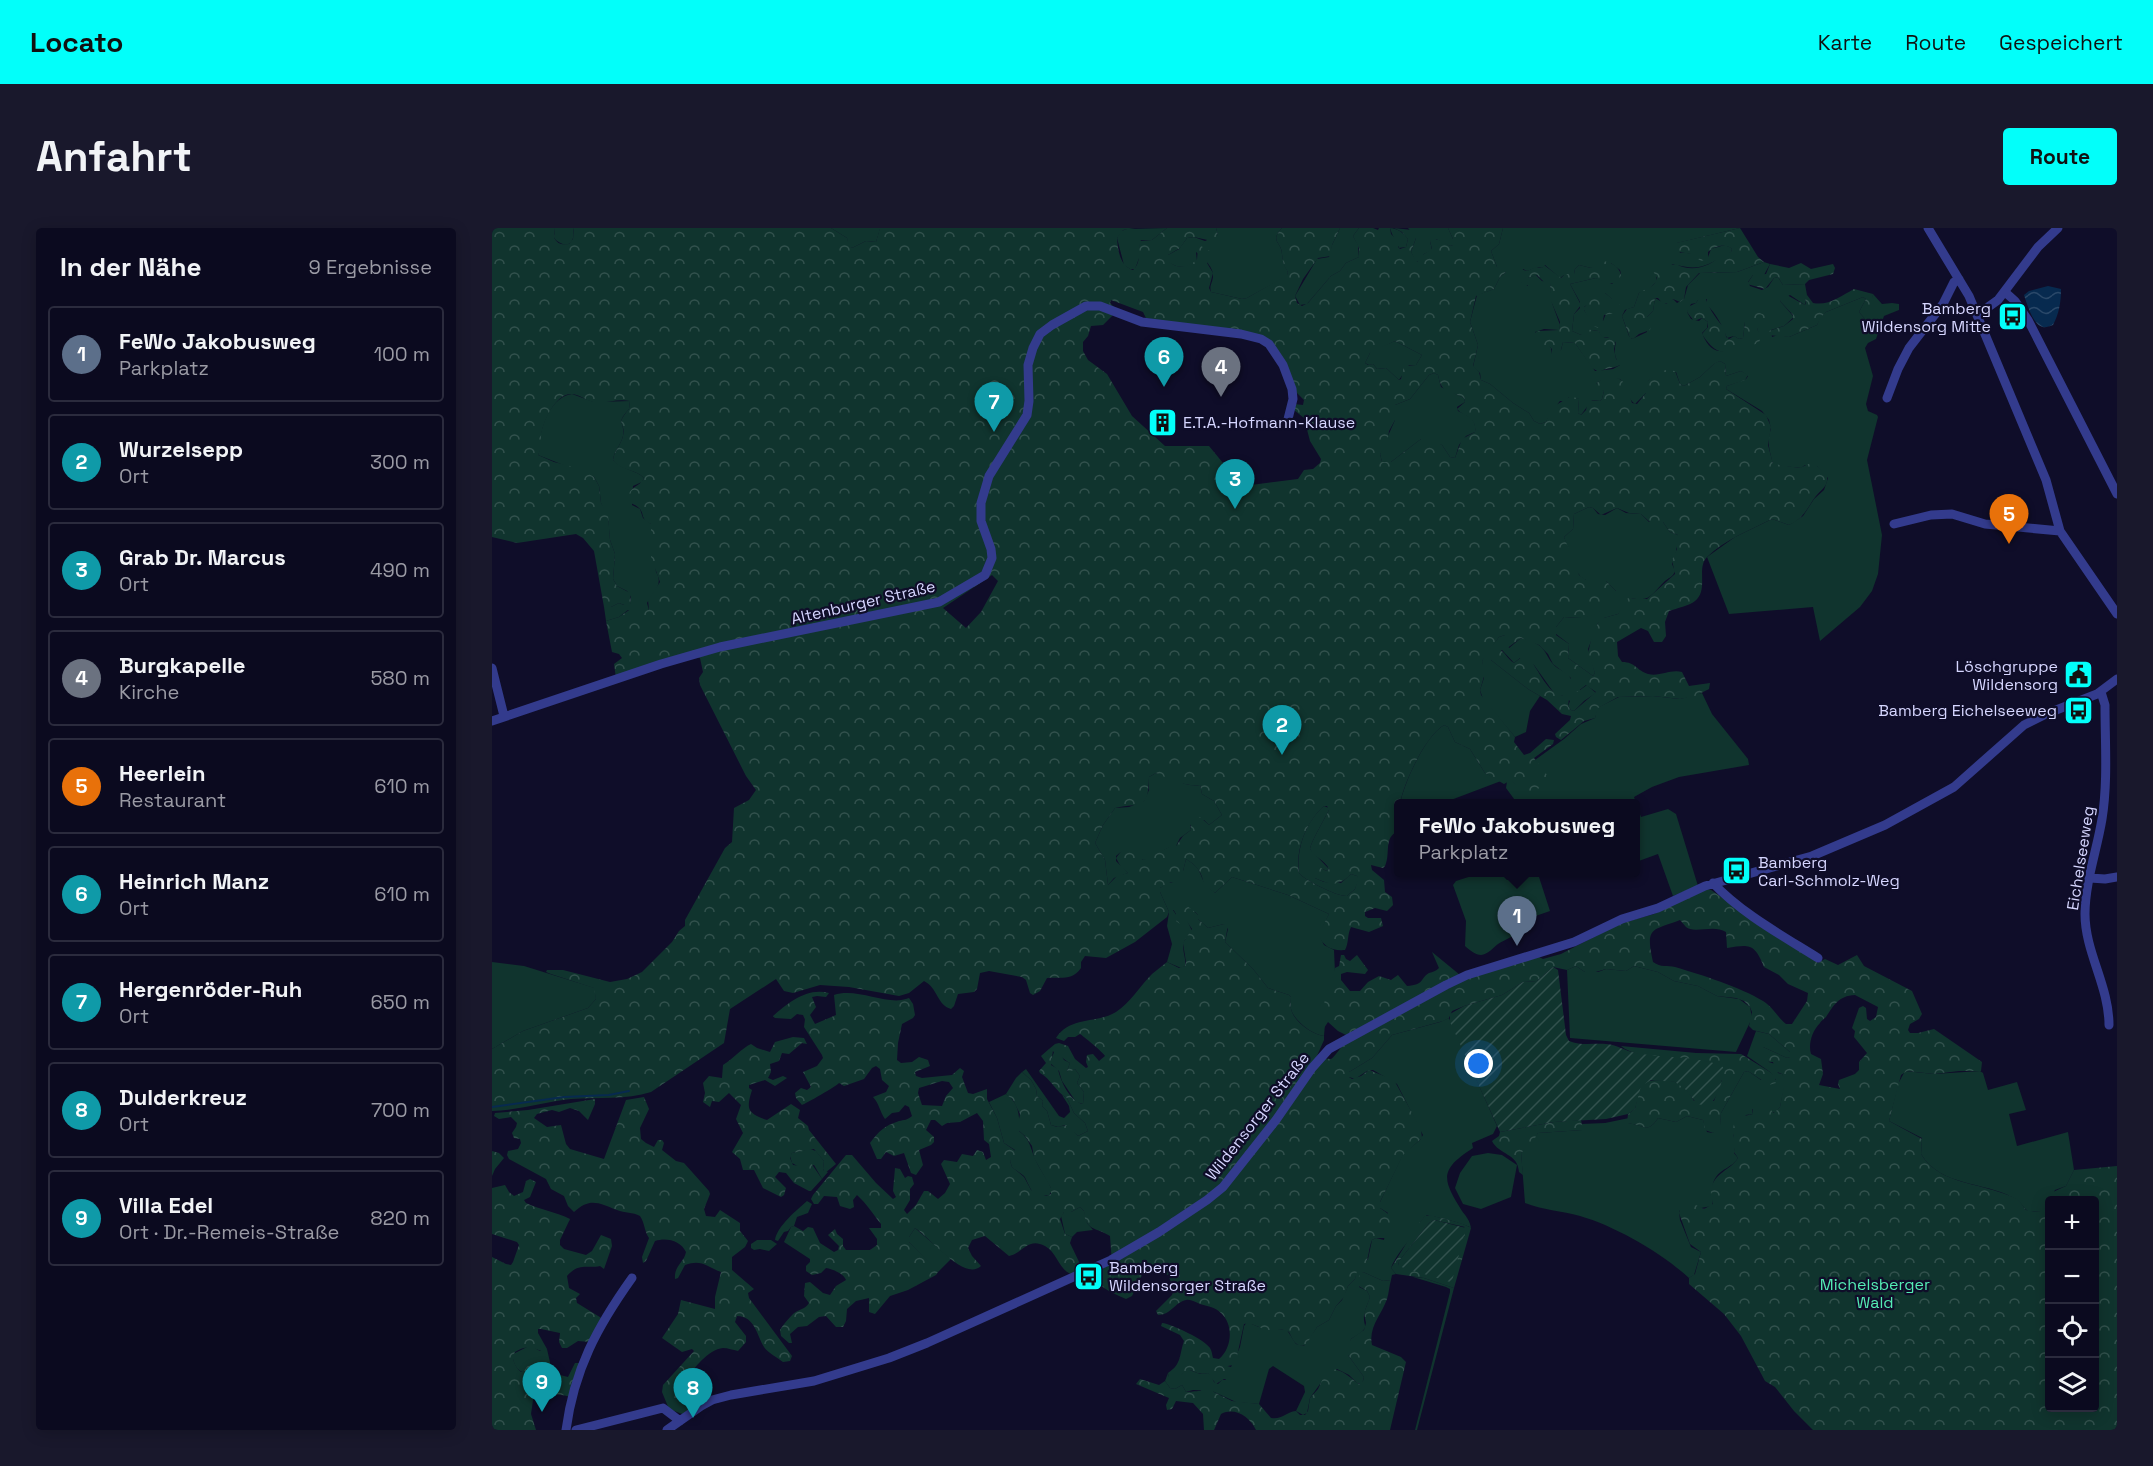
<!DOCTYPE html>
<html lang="de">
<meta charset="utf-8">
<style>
:root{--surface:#0b0a1f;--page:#19182c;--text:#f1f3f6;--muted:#9a9aa4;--line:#2b2b3d;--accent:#02fffa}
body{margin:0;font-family:"Space Grotesk",sans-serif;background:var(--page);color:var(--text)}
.controls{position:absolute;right:18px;bottom:18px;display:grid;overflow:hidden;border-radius:6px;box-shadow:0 3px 15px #0003}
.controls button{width:54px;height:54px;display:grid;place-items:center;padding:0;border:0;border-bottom:2px solid var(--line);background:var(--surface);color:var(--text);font:30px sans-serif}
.you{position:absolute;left:987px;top:836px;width:21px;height:21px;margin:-15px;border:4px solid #fff;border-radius:50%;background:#1a73e8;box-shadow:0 0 0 9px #1a73e833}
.badge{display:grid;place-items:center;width:39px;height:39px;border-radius:50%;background:var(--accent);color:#fff;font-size:20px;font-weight:700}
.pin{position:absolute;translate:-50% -50px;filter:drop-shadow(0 2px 3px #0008)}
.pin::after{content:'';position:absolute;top:32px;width:21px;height:18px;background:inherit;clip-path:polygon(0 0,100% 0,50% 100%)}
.popup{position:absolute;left:902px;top:571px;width:246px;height:78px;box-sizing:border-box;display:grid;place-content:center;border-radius:6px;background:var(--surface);filter:drop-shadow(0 2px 4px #0005);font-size:20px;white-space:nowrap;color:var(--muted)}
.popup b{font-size:22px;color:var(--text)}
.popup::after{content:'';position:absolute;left:50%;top:100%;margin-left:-12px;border:12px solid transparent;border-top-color:var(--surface)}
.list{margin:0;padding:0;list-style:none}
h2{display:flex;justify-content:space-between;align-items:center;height:78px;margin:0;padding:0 24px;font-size:26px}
h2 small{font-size:20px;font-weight:400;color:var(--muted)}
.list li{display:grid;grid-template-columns:39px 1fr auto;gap:18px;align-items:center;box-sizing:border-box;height:96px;margin:0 12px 12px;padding:0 12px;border:2px solid var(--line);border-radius:6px}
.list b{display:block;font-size:22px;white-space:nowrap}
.list p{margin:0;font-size:20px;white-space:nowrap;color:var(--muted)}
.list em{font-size:20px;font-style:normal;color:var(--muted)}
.icon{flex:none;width:33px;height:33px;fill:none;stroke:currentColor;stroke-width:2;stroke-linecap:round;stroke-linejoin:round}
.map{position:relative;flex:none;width:1625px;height:1202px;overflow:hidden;border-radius:6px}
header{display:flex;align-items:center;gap:36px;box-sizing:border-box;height:84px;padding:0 30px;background:var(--accent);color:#111}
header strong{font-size:28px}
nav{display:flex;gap:33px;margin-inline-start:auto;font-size:21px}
.intro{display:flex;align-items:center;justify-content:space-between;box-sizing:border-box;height:144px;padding:0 36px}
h1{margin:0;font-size:42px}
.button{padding:15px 27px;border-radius:6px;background:var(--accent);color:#111;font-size:21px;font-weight:700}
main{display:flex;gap:36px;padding:0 36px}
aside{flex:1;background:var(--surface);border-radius:6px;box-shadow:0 3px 15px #0003}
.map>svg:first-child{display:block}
</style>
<header>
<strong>Locato</strong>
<nav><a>Karte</a><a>Route</a><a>Gespeichert</a></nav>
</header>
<div class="intro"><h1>Anfahrt</h1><a class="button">Route</a></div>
<main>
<aside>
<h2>In der Nähe<small>9 Ergebnisse</small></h2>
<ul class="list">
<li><span class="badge" style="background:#5c6f8a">1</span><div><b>FeWo Jakobusweg</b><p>Parkplatz</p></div><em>100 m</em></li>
<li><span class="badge" style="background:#0f9aa8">2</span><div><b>Wurzelsepp</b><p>Ort</p></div><em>300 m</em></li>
<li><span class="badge" style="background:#0f9aa8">3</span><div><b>Grab Dr. Marcus</b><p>Ort</p></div><em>490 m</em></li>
<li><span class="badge" style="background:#6b7280">4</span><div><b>Burgkapelle</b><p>Kirche</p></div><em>580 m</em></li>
<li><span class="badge" style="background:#e8710a">5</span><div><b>Heerlein</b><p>Restaurant</p></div><em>610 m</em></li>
<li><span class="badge" style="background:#0f9aa8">6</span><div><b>Heinrich Manz</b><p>Ort</p></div><em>610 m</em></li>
<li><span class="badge" style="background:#0f9aa8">7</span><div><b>Hergenröder-Ruh</b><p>Ort</p></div><em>650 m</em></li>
<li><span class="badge" style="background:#0f9aa8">8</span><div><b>Dulderkreuz</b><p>Ort</p></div><em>700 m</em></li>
<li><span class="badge" style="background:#0f9aa8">9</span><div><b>Villa Edel</b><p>Ort · Dr.-Remeis-Straße</p></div><em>820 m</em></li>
</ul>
</aside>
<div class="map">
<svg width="1625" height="1202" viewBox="0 0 1625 1202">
<defs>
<pattern id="forest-crowns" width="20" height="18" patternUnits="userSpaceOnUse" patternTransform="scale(1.5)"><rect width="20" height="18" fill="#10342e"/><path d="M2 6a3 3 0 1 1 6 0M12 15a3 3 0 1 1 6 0" fill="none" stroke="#32514d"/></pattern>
<pattern id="garden-furrows" width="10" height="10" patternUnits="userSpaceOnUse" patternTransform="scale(1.5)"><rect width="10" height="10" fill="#10342e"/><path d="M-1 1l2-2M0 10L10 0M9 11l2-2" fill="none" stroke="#32514d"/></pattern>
<pattern id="water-waves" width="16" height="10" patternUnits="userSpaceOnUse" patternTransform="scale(1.5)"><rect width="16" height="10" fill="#072a4f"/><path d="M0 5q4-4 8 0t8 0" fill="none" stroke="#2a4869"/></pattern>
</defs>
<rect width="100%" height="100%" fill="#0f0d29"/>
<path fill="#10342e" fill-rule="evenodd" d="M 63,0 L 82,0 C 81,3 82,7 81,10 C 78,21 67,16 62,10 Z
M 339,0 L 388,0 L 388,1 L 384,14 L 374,13 L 360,20 L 356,18 L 355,10 Z
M 675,0 L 660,12 L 649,12 L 647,17 L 649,25 L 643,41 L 638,41 L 632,37 L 625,10 L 629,3 L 635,1 Z
M 724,0 L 790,0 C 777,14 790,14 790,26 C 791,34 792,37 796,44 L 795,48 L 755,70 L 750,71 L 719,64 C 717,58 720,56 721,49 C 722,39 711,30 704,24 L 705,33 C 695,40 686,41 676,34 L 676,27 L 687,21 L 695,10 L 702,9 L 713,13 L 726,7 Z
M 848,0 L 867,0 L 861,8 L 866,17 L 867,29 L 854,35 L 848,43 L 839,48 L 815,76 L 808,77 L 803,68 L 825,31 L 837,29 L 840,17 Z
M 898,0 C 905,0 912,5 916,11 L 914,19 L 907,20 C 904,12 900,8 898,0 Z
M 916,0 L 956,0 L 961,11 L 961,17 L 958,18 L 944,11 L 938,13 L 940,22 L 932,26 L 929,32 L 924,34 L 919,24 L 924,10 Z
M 1011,0 L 1248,0 L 1185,15 L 1188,25 C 1198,24 1206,29 1216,29 L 1219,21 C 1226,19 1235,15 1240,21 L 1239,24 C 1215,37 1209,44 1181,36 L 1164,48 L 1165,53 L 1157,61 L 1147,65 L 1142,79 L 1133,82 L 1130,88 L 1137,108 L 1140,111 L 1155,104 L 1155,89 L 1161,83 L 1163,70 L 1174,76 L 1181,71 L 1185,75 L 1192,71 L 1196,57 L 1208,45 L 1245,44 L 1272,34 L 1278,36 L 1272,47 L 1261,47 L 1256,54 L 1258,58 L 1270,62 L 1276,59 L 1282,50 L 1286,49 L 1291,57 L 1313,56 L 1315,67 L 1313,77 L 1298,67 L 1288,73 L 1302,89 L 1292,98 L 1279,102 L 1280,109 L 1286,107 L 1297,109 L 1325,97 L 1328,89 L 1334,84 L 1371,69 L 1374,71 L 1367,84 L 1374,92 L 1382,84 L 1380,74 L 1381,66 L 1390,76 L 1400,75 L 1407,76 L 1407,82 L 1392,88 L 1384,111 L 1376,115 L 1373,120 L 1381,148 L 1374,176 L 1376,183 L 1385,187 L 1386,189 L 1375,232 L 1390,307 L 1386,346 L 1380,363 L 1368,379 L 1328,413 L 1321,379 L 1237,386 L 1215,329 L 1243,309 L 1280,291 L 1297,297 L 1311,288 L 1322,271 L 1332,262 L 1336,250 L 1325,238 L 1313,237 L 1309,240 L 1281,237 C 1278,223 1274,214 1279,201 L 1277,192 L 1270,183 L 1234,161 L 1235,158 L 1254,151 L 1256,148 L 1249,143 L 1234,148 L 1233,136 L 1228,133 L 1222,136 L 1208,149 L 1192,158 L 1188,156 L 1184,144 L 1167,145 C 1163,150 1158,150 1154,155 L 1154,165 L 1143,176 C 1135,171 1136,158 1128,151 C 1121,150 1109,150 1104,156 L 1112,163 L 1110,171 L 1108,173 L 1100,172 L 1089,187 L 1086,185 L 1087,171 L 1077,169 L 1074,173 L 1068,173 L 1058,186 L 1054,194 L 1048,196 L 1042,193 L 1037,185 L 1021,175 L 998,156 L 989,152 L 988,145 L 981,139 L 986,117 L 978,94 L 985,67 L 1002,61 L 1008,49 L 1014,44 L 1005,39 L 999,23 L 1007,16 ZM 1119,35 L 1128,42 L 1129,46 L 1120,56 L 1104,50 L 1078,56 L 1088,74 L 1088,80 L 1082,86 L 1080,103 L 1089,107 L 1100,102 L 1106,103 L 1111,110 L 1116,109 L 1124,114 C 1122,123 1122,129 1128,137 L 1121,141 L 1103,143 L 1083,115 L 1071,114 L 1069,122 L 1060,126 L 1059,120 L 1043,104 L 1052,101 L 1067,102 L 1068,97 L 1060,75 L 1058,54 L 1050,53 L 1044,47 L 1036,50 L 1036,58 L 1029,54 L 1031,41 L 1035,43 L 1046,39 L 1050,40 L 1053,37 L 1068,50 L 1072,47 L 1082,46 L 1083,41 L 1087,37 L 1099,40 ZM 1113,65 L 1120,71 L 1111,93 L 1098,91 L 1092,82 L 1092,79 ZM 1215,71 L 1215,77 C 1225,87 1230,97 1235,110 L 1242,108 L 1247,111 L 1251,110 L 1253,94 L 1267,98 L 1265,101 L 1267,106 L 1265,115 C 1243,118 1222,137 1210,105 L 1215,100 L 1216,94 L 1210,90 L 1207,93 L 1199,91 L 1195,84 L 1199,76 L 1204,75 L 1206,72 Z
M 903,113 L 930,127 L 924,137 L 917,137 L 907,152 L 894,140 L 885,141 L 881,136 L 877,137 L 873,135 L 879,123 Z
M 942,145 L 946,147 L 949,159 L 972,170 L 973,174 L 965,179 L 966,183 C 976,188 985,190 983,204 L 974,208 L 967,217 L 963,230 L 958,229 L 950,217 L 929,211 L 899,234 L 890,234 L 888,226 L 903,192 L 903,177 L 918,171 L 937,147 Z
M 80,166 L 102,174 L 138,173 L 137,181 C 123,197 133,192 131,208 C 129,217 122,223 121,232 C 130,242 145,242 152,250 L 150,254 L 141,258 L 140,277 L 148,281 L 151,290 L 159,296 L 164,344 C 172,357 161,363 155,375 L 157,382 L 136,382 L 127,389 L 114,393 L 112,379 L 119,379 L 127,375 L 132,377 L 139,375 L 139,369 L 135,363 L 125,358 L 121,351 L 123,326 L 118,312 L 116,290 L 109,275 L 107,258 L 102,249 L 46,227 C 48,222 48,218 48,212 C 50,194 60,169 80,166 Z
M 1097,279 L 1101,280 L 1106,286 L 1113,287 L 1125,280 L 1134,285 L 1149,286 L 1157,294 L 1171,294 L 1178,304 L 1186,307 L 1184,324 L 1180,336 L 1183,343 C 1181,349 1178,349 1173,353 C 1161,364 1159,375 1140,370 L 1126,386 L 1112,390 L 1106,395 L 1096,421 L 1103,445 L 1101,448 L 1076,430 L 1077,416 L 1064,406 L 1064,399 L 1072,389 C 1102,390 1108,388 1124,363 L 1114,353 C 1108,353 1100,354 1094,352 C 1082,348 1076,320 1072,309 L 1081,301 L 1082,286 Z
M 1013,407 L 1017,420 L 1029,410 C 1035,411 1046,415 1050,420 C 1055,425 1056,431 1061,436 C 1067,443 1079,444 1080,455 L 1088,462 L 1095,457 L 1104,465 L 1092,473 L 1082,483 L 1079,482 L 1076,478 L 1078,473 L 1070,467 L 1066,468 L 1062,465 L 1042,437 L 1028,430 L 1022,435 L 1010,422 L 999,432 L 1036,461 L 1048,468 L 1038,483 L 1034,504 L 1023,509 L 991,471 L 988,462 L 992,450 L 990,433 L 993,427 L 1007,409 Z
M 1210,465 L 1220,486 L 1256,531 L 1257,537 L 1187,549 L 1160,559 L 1142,569 L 1149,589 L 1176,581 L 1184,586 L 1206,658 L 1181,668 L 1166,626 L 1144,634 L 1144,576 L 1025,575 L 1014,560 L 1015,553 L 1019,551 L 1024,557 L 1048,540 L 1043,532 L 1072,511 L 1089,496 L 1103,490 L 1105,480 L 1127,469 L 1161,468 L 1188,471 Z
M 952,497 L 956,499 L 963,514 L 978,521 L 993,545 L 1009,553 L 951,575 L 908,576 C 912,555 933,508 952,497 Z
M 664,545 C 681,549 689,559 708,557 L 710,566 L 722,573 L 730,587 L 717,597 L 712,592 L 698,597 L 699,602 L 688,610 L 684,618 C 672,618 662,632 652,632 C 648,632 636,625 630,623 L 624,628 L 624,633 L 636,645 L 622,650 L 616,657 L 613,632 L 603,615 L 611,597 L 623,580 L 637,579 L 652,573 L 657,562 L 657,549 Z
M 832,578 L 837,580 L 837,582 C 833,590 819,614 818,621 L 837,641 L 834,643 L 831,641 L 823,650 L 832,654 L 849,655 L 859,646 L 865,648 L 867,651 L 863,661 L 855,668 C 846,669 812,652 807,645 C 804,621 814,593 832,578 Z
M 694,631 C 708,640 706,641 712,654 C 714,658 720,662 723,665 L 740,649 L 796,667 L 837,686 L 827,707 L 832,717 L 842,722 L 843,744 L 836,761 L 832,808 C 821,807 805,795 800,784 C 798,780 799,774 799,769 L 797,767 L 776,760 L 761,741 L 733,714 L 736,701 L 732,696 L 716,700 L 706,691 L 706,687 L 703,684 L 681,682 L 685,688 L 695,692 L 700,703 C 698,707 695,709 693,712 C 688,720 695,730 693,738 L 689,740 L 675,734 L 680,716 L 675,698 L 677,684 L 668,664 L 668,660 L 675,655 L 682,654 L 691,643 Z
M 989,645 L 1008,645 L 1015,652 L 1024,650 L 1031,645 L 1059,645 L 1047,649 L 1058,683 L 1032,692 L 1035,699 C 1027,707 1015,710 1006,716 C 1001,720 996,726 989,727 C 984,727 977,722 973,718 L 974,693 L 961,657 L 964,653 Z
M 0,734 L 32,738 L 103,760 L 104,771 L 96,780 L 31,803 L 0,821 Z
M 1084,738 L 1093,744 L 1106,744 L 1114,741 L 1134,743 L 1142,738 L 1166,744 L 1182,753 L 1206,758 L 1225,768 L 1247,771 L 1258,779 L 1260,790 L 1244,824 L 1078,810 L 1075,742 Z
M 957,790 L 1005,898 L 1001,906 L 980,915 L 981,920 C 947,942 950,951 970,983 C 974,988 978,993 979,1000 C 975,996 942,988 935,987 C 927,993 926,1000 921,1007 C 913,1018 904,1027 899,1040 L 904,1046 L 900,1047 L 899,1052 L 891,1053 L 871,1044 L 867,1059 L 875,1063 L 878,1069 C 877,1074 874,1078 873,1083 C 868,1100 883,1097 859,1111 L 856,1127 L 872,1149 L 870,1156 L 865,1155 L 857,1147 L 845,1141 L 828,1156 L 818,1170 L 815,1185 L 811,1187 L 804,1183 L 813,1164 L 812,1158 L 781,1138 L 777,1141 L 767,1176 L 744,1174 L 720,1163 L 701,1162 L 694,1164 L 690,1157 L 683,1161 L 678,1160 L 673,1153 L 676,1145 L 677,1149 L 690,1146 L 695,1141 L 708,1146 L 716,1145 L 720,1149 L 722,1154 L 726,1156 L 730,1152 L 734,1152 L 731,1139 L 732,1137 L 739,1139 L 748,1119 L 752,1098 L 755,1094 L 767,1099 L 795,1102 L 804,1116 L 812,1118 L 825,1099 L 837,1092 L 844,1078 L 850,1072 L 856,1058 L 863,1051 L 864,1043 L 876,1031 L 880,1012 L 884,1010 L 892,1012 L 896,985 L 888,980 L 888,974 L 911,926 L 928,912 L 931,907 L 905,856 L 881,842 L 875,843 L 863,851 L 857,849 L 857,844 L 880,830 L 900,807 L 948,794 Z
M 1264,803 L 1277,806 L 1298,824 L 1298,829 L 1295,830 L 1271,819 L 1277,834 L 1283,836 L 1286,845 L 1290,846 L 1294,851 L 1288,879 L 1283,885 L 1277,882 L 1260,881 L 1261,886 L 1254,887 L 1241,907 L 1244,914 L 1242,925 L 1246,930 C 1241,939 1229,941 1224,949 C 1217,959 1223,968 1220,978 L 1209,980 L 1198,975 L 1187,983 L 1188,992 L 1199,1019 L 1209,1024 L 1202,1047 L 1197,1050 C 1170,1025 1123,998 1088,988 C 1070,983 1050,982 1033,975 L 1029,925 L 1046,905 L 1090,902 L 1089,896 L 1113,895 L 1137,890 L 1136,895 C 1152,897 1156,906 1166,890 L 1184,894 L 1195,888 L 1211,892 L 1215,904 L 1221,905 L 1228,897 L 1229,885 L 1252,844 L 1256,843 L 1269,852 L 1284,852 L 1278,844 L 1255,828 Z
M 563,816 L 572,832 L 578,835 L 575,843 L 576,844 L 583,841 L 588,848 L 585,855 L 592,864 L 591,876 L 584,874 L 570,853 L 567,843 L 558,835 L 562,824 L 557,821 Z
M 534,841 L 567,888 L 572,890 L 578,884 L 577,878 L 570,867 L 575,870 L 582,885 L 593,895 L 596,903 L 586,908 L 573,897 L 566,899 L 559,897 L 555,883 L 550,878 L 551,873 L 545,868 L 544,861 L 539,852 L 530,844 Z
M 1413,843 L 1442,846 L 1488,843 L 1491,845 L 1496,862 L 1525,854 L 1534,882 L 1517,886 L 1525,918 L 1576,904 L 1582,942 L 1574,958 L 1563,962 L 1551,984 L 1536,983 C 1530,979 1529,973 1522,970 C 1491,953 1449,959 1429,926 L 1430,910 L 1397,893 L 1406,856 Z
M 514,866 C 527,875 528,888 527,903 C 539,912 538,920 544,933 C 548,942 555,950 559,960 L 560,963 L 557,967 C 538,970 539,959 532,948 C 529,945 523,942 520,939 L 518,933 L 523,922 L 512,915 L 505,890 L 497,874 Z
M 318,921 L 324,923 L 332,933 L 331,942 L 336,944 L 330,951 L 322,937 L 307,939 L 300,935 L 298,928 L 300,925 Z
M 996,925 L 1010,927 L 1025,937 L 1019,969 L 989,981 L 971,976 L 963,960 L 968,945 L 980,928 Z
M 315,973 L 320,976 L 316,985 L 305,989 L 302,998 L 299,999 L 296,1003 L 292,1004 L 286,1013 L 283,1012 C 285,998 305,982 315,973 Z
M 588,979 L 592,983 L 595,995 L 601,1002 L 585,1004 L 580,1009 L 573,1006 L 569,988 L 572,984 L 579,984 Z
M 423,1000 L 459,1031 L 446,1044 L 417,1014 L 417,1009 Z
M 265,1012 L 279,1012 L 285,1016 L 277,1023 L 268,1021 L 262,1022 L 259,1020 L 259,1016 Z
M 921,1049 L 932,1050 L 962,1060 L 925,1202 L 923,1202 L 958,1064 L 958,1061 L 954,1059 Z
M 35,1119 L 41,1119 L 48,1123 L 55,1121 L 60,1143 L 50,1144 L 40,1137 L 31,1144 C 24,1142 20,1133 21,1126 Z"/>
<path fill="url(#forest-crowns)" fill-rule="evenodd" d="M 0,0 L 63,0 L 62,10 C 66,16 69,17 77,16 L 81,11 L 82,0 L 339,0 L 355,10 L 357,18 L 360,20 L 374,13 L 384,14 L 388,0 L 643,0 L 631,2 L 625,10 C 626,23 628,38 641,42 C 649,35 647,23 647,13 L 660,12 L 675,0 L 724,0 L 726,7 L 720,13 L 702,9 L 695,10 L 688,20 L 676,27 L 676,33 C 686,42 695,39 705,32 L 706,19 L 709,18 L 718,23 L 715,35 L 721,45 L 717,60 L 719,64 L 750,71 L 755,70 L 795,47 L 796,44 C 791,37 791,34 790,26 C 790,14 777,14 790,0 L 848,0 L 840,17 L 839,28 L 826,30 L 811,51 L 803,68 L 805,75 L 810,78 L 816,75 L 839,48 L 848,43 L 854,35 L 867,29 L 867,20 L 861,8 L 867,0 L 881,0 L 886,2 L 887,0 L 898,0 L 899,6 L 906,13 L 906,19 L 908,21 L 914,19 L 916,11 L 910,4 L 902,0 L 920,2 L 925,7 L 919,24 L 925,34 L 932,26 L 940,21 L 938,13 L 940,10 L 950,13 L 958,18 L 961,17 L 961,11 L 956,0 L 1011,0 L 1007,16 L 999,23 L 1005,39 L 1013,40 L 1014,44 L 1008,49 L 1002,61 L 984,68 L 978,94 L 986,117 L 981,138 L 987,144 L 989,152 L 998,156 L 1021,175 L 1037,185 L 1042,193 L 1048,196 L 1054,194 L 1059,180 L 1079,168 L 1087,171 L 1086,185 L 1089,187 L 1094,182 L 1096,172 L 1108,173 L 1110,171 L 1112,163 L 1105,160 L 1104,156 C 1111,148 1126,146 1133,156 C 1137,161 1138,169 1140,175 L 1145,176 L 1154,165 L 1154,154 L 1170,142 L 1183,143 L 1188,156 L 1192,158 L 1208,149 L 1223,135 L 1228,133 L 1233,136 L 1234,148 L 1249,143 L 1256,147 L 1253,152 L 1235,158 L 1234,161 L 1274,187 L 1279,199 L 1276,217 L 1281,236 L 1308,240 L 1316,236 L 1323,236 L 1335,247 C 1337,260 1327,262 1321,272 C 1314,283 1310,291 1297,297 L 1280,291 C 1258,302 1232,312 1215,329 C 1204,340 1217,362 1203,373 C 1197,378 1185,380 1177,383 L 1173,394 L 1174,408 L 1170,414 L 1162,414 L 1156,403 L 1149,400 L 1125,414 L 1126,428 L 1130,434 C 1144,434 1145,443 1156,446 C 1168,449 1178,441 1190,444 L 1197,458 L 1218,455 L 1217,461 L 1203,468 L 1188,471 L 1161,468 L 1126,469 L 1106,480 L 1103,490 L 1092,493 L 1069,512 L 1064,509 L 1063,506 L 1078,492 L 1079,488 L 1070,486 L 1055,472 L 1036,461 L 999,432 L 1000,424 C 1012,417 1013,430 1022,435 L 1031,428 L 1037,431 C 1047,441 1057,470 1073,467 L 1077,471 L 1076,478 L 1079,482 L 1082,483 L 1104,464 L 1094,457 L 1085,464 L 1078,459 L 1079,450 L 1061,436 L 1056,426 L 1047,417 L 1029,410 L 1014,421 L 1010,418 L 1013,407 L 1007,409 L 990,433 L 993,445 L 988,462 L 989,467 L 1023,509 L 1022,514 L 1032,527 L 1038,525 L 1054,511 L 1062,512 L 1061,516 L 1042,530 L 1059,552 L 1034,569 L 1019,552 L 1012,556 L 993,545 L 978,521 L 963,514 L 956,499 L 952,497 C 933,508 912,555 908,575 L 906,576 L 906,603 C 891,610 899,625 893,638 L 891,640 L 879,637 L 880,642 L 892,652 L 893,664 L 900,669 L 901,677 L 895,683 L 883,680 L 873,684 L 873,688 L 876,690 L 889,690 L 891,698 L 877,704 L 859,699 C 855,707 857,715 853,722 C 840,723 832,719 826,707 L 837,686 L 796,667 L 740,649 L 723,665 L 712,657 C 710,645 706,638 694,631 L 691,643 L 693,653 L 690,657 L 679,654 L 668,660 L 668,664 L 677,684 L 675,689 L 643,714 L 614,730 L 593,728 L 589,734 L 589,740 C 580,753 570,749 555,750 L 548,763 L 541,767 L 538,765 L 534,752 L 530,749 L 497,743 L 488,745 L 485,761 L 482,764 L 466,766 L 462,778 L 459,781 C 445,777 446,760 432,753 L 417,765 L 407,768 L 357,759 L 328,757 L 301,765 L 292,763 L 284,751 L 238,781 L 232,815 L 159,864 C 134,872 105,869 79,871 C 52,874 27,882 0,883 L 0,821 L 31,803 L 96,780 L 104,771 L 102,760 L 59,746 L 54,744 L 55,742 L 71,742 L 118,754 L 135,751 L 150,744 L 180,714 L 187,703 L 193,698 L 193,692 L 233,620 L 240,614 L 242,580 L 257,572 L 264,562 L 254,548 L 208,457 L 207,450 L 211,444 L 208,430 L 205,429 L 124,450 L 122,436 L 130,430 L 127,426 L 120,424 L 114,393 L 127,389 L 140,380 L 157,382 L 156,372 L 168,354 L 159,329 L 159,296 C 148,291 153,286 147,280 C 142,275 138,277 135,270 C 140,256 147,260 152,250 C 144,241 129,243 121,232 C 122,223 129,217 131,208 C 134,192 122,199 137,181 L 138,173 C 125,170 113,176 101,174 C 93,172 87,166 79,166 C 63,166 50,195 49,209 C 48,216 50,220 46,227 L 62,234 L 90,241 L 102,249 L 107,258 L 109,275 L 116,286 L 118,312 L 123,326 L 121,351 L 125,358 L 138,365 L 139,375 L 135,378 L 127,375 L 119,379 L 112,379 L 102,323 L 91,310 L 84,306 L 25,315 L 0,309 ZM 619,72 L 651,84 L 654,90 L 780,116 L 803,163 L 812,172 L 811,177 L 802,176 L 802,182 L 812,190 L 818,213 L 829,231 L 828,235 L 821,241 L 812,242 L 806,251 L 759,257 L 750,244 L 731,235 L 717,218 L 673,218 L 640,188 L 615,146 L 596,132 L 591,123 L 591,114 L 596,108 L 599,98 L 611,97 L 624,84 L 623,80 L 618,75 ZM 903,113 L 930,127 L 924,137 L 912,138 L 909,151 L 907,152 L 894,140 L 885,141 L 881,136 L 876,137 L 873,135 L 878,125 ZM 942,145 L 946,147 C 950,167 957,162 972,170 L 973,174 L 965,181 C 972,189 985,188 983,204 L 970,211 L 963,230 L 958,229 L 950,217 L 935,209 L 929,211 L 899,234 L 890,234 L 888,226 L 895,216 L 897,203 L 903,192 L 903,177 L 918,171 L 937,147 ZM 1097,279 L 1101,280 L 1109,287 L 1125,280 L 1137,285 L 1149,286 L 1159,295 L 1171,294 L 1178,304 L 1186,307 L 1182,312 L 1185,321 L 1180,332 L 1183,346 L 1155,371 L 1136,370 L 1126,386 L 1108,391 L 1100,407 L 1096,426 L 1103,445 L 1101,448 L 1076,430 L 1077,416 L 1064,407 L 1064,399 L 1072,389 C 1101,390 1104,391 1124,367 L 1124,363 L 1114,353 L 1107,351 L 1094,352 L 1087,347 L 1072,309 L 1081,301 L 1082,286 ZM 500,347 L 506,353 L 489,384 L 474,400 L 451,380 ZM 664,545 L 683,554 L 698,557 L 708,557 L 710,566 L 722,573 L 730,587 L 717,597 L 708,589 L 701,588 L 698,593 L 699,602 L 691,608 L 684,618 L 679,618 L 652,632 L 650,632 L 649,625 L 647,621 L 633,618 L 624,630 L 629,639 L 636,645 L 625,648 L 616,657 L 613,632 L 603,615 L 611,597 L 623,580 C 650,574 656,583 657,549 ZM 832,578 L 835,578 L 837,582 C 833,590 819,614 818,621 C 822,629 834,633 837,641 L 834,643 L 821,635 L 817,641 L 823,650 C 838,657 847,659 859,646 L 865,648 L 866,651 L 863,661 L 855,668 C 846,669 812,652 807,645 C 803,621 815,593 832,578 Z
M 1248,0 L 1266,29 L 1272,34 L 1245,44 L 1207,45 L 1194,59 L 1192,71 L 1188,74 L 1181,71 L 1178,75 L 1171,76 L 1166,70 L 1163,70 L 1161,83 L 1155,89 L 1159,97 L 1158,102 L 1147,106 L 1141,111 L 1138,110 L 1130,88 L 1135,81 L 1142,79 L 1147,65 C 1154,60 1163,60 1165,50 L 1161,43 L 1164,39 C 1171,37 1177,38 1184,36 C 1200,45 1219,39 1231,25 L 1239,24 L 1240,21 C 1234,15 1222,18 1216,24 L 1216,31 L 1209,33 L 1199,26 L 1187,24 L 1183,19 L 1184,15 Z
M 1109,33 C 1118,33 1127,38 1129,47 L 1126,54 L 1116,56 L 1104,50 L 1078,56 L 1089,77 L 1082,86 L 1080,103 L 1089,107 L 1093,101 L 1106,103 L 1112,110 L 1119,109 L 1124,112 L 1122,121 L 1124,131 L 1128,134 L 1128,137 C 1120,141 1113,140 1107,144 L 1100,140 L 1083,115 L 1071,114 L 1068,125 L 1063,127 L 1060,126 L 1060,121 L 1058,119 L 1040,114 L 1039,110 L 1045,103 L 1067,102 L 1068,94 L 1059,73 L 1058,55 L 1053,55 L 1045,47 L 1036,50 L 1037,57 L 1033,58 L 1022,48 L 1021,44 L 1025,40 L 1035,43 L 1044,39 L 1050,40 L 1052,37 L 1069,50 L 1073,46 L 1082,46 L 1083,41 L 1087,37 L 1099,40 Z
M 1309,35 L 1319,41 L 1341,36 L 1343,40 L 1341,46 L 1317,52 L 1313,56 L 1291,57 L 1286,49 L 1282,50 L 1273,61 L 1255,56 L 1261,47 L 1274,46 L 1278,36 L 1297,40 Z
M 1362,61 L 1381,66 C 1380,74 1385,86 1380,93 L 1374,92 L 1367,84 L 1374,71 L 1371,69 L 1334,84 L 1329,89 L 1325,97 L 1297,109 L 1276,107 L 1277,103 L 1292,98 L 1301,91 L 1301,87 L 1288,73 L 1293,66 L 1313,77 L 1314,75 L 1313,69 L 1315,67 L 1321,75 C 1337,78 1349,68 1362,61 Z
M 1105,62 L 1113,65 L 1129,78 L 1124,85 L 1112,87 L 1110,97 L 1106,100 L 1100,97 L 1091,80 C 1099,75 1099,65 1105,62 Z
M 1208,69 L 1214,70 C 1214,76 1227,96 1233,100 L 1234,109 L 1237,111 L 1242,108 L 1247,111 L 1251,110 L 1253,94 L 1258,85 L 1265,84 L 1273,87 L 1274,93 L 1265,101 L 1269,108 L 1267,115 C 1240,122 1228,135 1210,106 L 1216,99 L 1216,94 L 1210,90 L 1202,93 L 1195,84 L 1196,79 L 1204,75 Z
M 1214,661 L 1219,662 L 1326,735 L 1333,731 L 1346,737 L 1365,727 L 1372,738 L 1420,763 L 1430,786 L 1427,791 L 1418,796 L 1416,802 L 1418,805 L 1426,805 L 1442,801 L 1490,834 L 1489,843 L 1467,843 L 1442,846 L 1415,843 L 1409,847 L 1397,893 L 1430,911 L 1429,926 C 1446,954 1479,954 1507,964 C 1513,966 1520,968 1525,971 C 1529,974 1531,979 1534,982 C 1557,987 1550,980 1561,964 L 1574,958 L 1582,942 L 1625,938 L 1625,1202 L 1321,1202 L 1302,1183 L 1283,1159 L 1273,1153 L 1249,1108 L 1232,1086 L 1197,1056 L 1197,1050 L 1203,1046 L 1209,1024 L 1198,1016 L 1187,985 L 1188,980 L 1194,975 L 1200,975 L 1212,981 L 1221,976 C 1221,972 1218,967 1219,962 C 1222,944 1238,943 1246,930 L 1242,924 C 1244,914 1239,906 1242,896 L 1252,888 L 1261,886 C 1261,881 1258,875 1265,873 L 1271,874 L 1282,885 L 1288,879 L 1293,851 L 1290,846 L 1283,843 L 1281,834 C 1274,834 1270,832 1266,826 L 1267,820 L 1271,819 L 1295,830 L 1298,829 L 1298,824 L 1277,806 L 1261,802 L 1257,798 L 1260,784 L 1258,779 L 1252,773 L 1244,770 L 1225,768 L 1206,758 L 1182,753 L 1166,744 L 1142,738 L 1134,743 L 1114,741 L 1100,745 L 1093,744 L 1084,738 L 1075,742 L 1061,739 L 1045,753 L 1031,754 L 1010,767 L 972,778 L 960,783 L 957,790 L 951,793 L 900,807 L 880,830 L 857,844 L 857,849 L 860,851 L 869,848 L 877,842 L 902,852 L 929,901 L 930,910 L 911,927 L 888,974 L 888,980 L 902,990 L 902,1004 L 896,1010 L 884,1010 L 880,1012 C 875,1024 878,1039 865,1043 L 863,1051 L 856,1058 L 852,1069 L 844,1078 L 837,1092 L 825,1099 L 814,1117 C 804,1120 801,1112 797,1104 C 790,1100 785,1102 777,1102 C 768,1101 761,1094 752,1096 L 745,1128 L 741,1137 L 731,1139 L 737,1145 L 736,1152 L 732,1151 L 724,1156 L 716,1145 C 697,1149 703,1133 685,1151 L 677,1149 L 676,1145 C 690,1136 687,1127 692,1113 L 688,1107 L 669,1098 L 670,1095 C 680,1096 713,1112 718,1120 C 720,1123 720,1127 721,1130 L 727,1131 C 740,1120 742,1097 729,1085 C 723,1079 715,1078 708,1076 C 703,1074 699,1071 694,1072 C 683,1074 679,1087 666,1087 L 664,1083 L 680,1067 L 682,1061 L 676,1047 L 665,1043 L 651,1045 L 640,1068 L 634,1071 C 623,1066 604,1059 602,1046 L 620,1035 L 618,1008 C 604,999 593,1003 592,983 L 588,979 L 579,984 L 572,984 L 568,991 L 573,1006 L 580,1009 L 578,1015 L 589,1038 L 588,1042 L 579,1046 C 567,1042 565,1024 553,1018 C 536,1009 531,1025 517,1028 L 493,1008 L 480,1012 L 476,1020 L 480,1028 L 489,1038 C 472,1054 438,1009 423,1000 L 417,1009 L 417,1014 L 444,1041 L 446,1044 L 444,1047 L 416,1062 L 398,1068 L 383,1086 L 377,1084 L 377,1070 L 364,1073 L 355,1081 L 354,1093 L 351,1099 L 344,1099 L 334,1088 L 327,1089 L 315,1098 L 306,1099 L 298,1106 L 300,1115 L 297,1115 L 289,1108 L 288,1102 C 291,1097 296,1091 301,1086 C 306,1081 313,1082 317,1075 L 312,1068 L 313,1055 L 318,1054 L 331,1065 L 338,1067 L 344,1058 L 354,1052 C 352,1046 341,1041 334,1040 L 329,1045 L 320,1047 L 314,1043 L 314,1038 L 318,1034 L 318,1031 L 292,1014 L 299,999 L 302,998 L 311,1003 L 316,999 L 321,1000 L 328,1015 L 342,1024 L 346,1022 L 347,1018 L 336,1007 L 343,1001 L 345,1006 L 351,1011 L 351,1018 L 354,1022 L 378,1022 L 385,1017 L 385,1011 L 377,1000 L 389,1000 L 389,996 C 380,985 375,976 365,967 L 361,972 L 362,979 L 358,981 L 348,978 L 345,969 L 332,968 L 326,976 L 322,976 L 319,971 L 321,967 L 354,927 L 360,927 L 384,955 L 401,971 L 404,969 L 401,963 L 403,940 L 408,941 L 413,950 L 416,948 L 420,949 L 422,956 L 418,961 L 418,972 L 412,982 L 415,986 L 424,977 L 432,963 L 436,963 L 446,971 L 453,965 L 458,956 L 449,936 L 452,932 L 465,934 L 470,926 L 481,928 L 485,922 L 491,924 L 494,932 L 499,929 L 497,916 L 492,912 L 491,893 L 485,885 L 468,894 L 455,895 L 450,898 L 443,892 L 439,892 L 434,902 L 442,909 L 442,914 L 439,917 L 427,922 L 431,937 L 424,947 L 419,945 L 412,925 L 402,928 L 394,924 L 389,931 L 385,931 L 378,915 C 387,903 392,898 407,893 C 412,892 416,892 420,888 L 417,879 L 413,877 L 407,884 L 400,885 L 393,891 C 388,884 387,875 381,869 L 394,864 L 397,858 L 390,852 L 388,841 L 384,838 L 380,840 L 372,851 L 352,858 L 347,855 C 345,858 313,876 310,877 L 304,870 L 303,865 L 309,860 L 315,862 L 319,859 L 311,844 L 325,838 L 331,830 L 330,827 L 312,799 L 313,791 L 311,787 L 305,786 L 299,791 L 283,790 L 281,788 C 296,775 315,759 337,765 L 334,769 L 325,768 L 320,769 L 324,779 L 318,787 L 323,796 L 344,787 L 342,767 C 366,759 396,779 417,770 L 421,776 L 423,787 L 421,790 L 410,796 L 406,815 L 405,832 L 409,835 L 420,834 L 427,829 L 436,832 L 438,838 L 423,844 L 424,848 L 430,850 L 460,847 L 468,840 L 472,843 L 470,849 L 476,865 L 481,866 L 495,861 L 495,871 L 505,890 L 512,915 L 525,924 L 518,933 L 520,939 L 532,949 L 539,962 L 554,968 L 559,966 L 559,960 L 542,930 L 540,918 L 533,908 L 525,901 L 528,886 L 521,872 L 514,866 L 524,850 L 530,844 L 539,852 L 544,861 L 545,868 L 551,873 L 550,878 L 555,883 L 559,897 L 565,899 L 575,897 L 586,908 L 596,903 L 593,895 L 582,885 L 575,870 C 564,864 559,851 548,845 L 547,843 L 554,835 L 549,828 L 557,821 L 561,822 L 559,837 L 566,841 C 568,852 578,874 591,876 L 592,864 L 585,855 L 588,848 L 583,841 L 576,845 L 575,843 L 578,835 C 571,831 563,825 563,816 L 567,815 L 576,818 L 583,831 L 594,840 L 596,839 L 594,834 L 595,827 L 601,826 L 607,833 L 613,828 C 611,824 591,808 588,806 L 583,809 L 576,809 L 572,813 L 564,810 C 578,788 604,796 624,784 C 638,775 648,758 660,746 C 665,742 670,738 675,734 L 687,740 L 693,738 L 694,734 L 691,715 L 700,701 L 694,692 L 688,696 L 684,693 L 684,686 L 681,681 C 689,670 699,681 706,687 L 706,691 L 716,700 L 732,696 L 736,697 L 733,714 L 761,741 L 776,760 L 797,767 L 799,769 C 799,774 798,780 800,784 C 804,795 821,807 832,808 L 832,812 L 824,830 C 828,830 835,831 839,831 C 841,831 855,812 856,808 L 846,803 L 836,794 L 832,800 C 830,786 832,772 836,759 C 838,752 842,748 843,740 L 847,738 L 849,727 L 852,727 L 854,731 L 858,733 L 865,727 L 876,742 L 873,746 L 855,744 L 849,746 L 849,752 L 858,763 L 868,763 L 876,754 L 887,748 L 899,752 L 906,747 L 915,758 C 933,757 928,750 937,745 C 941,744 944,743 947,740 L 940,724 L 968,747 L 1047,729 L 1051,731 L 1069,726 L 1127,696 L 1162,686 ZM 1188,692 C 1190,694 1192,697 1194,699 C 1202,706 1222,696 1234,704 L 1235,720 C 1258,716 1263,716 1272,739 L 1287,747 L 1296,756 L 1316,765 L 1315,773 L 1300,796 L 1294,796 C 1286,790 1281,779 1271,773 C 1248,759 1210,747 1183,739 C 1175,737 1169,740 1161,734 C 1153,698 1160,703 1188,692 ZM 1363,767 L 1386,779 L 1384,789 L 1378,793 L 1375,791 L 1374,780 L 1371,778 L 1367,780 L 1360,800 L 1363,803 L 1362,809 L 1375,825 L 1367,834 L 1367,842 L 1363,846 L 1347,852 L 1346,856 L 1348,861 L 1327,857 L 1331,846 L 1329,831 L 1319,826 C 1316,816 1320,803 1328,795 C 1329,793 1333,790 1334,789 C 1342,777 1346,768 1363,767 ZM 450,853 L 457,854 L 461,860 L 454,868 L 450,878 L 430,877 L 426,865 L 427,860 ZM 1558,972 L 1602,972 L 1602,1180 L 1558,1180 Z
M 301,809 L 312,810 L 315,816 L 310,815 L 297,826 L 290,825 L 287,833 L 278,836 L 279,844 L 276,850 L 281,852 L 291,848 L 295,850 L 283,858 L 273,852 L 257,857 L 257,860 L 260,862 C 254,881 255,885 275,892 L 299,876 L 308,882 L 306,890 L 316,898 L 317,902 L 344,936 L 333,945 L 331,941 L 332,933 L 322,921 L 300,925 L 298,930 L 301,937 L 309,938 L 312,934 L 319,935 L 330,951 L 319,963 L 317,963 L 302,955 L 294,945 L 287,944 L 283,949 L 294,960 L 292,967 L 289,969 L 271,960 L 262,942 L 251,942 L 248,931 L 240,924 L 251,905 L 244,891 L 249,877 L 237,865 L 227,874 L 220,873 L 218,879 L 211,874 L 213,865 L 211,855 L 217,848 L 230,850 L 231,837 C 241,831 250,820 259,816 L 265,820 L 278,824 L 283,814 Z
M 1129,818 L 1204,825 L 1249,826 L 1278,844 L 1283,849 L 1284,855 L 1277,857 L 1256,843 L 1252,844 L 1229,885 L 1228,901 L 1221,905 L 1213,902 L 1211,892 L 1195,888 L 1184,894 L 1166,890 C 1156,906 1152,897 1135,895 L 1136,886 L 1143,881 C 1145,874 1145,864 1149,857 C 1153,850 1179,852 1186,855 C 1193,859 1198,866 1202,873 L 1222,873 L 1230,852 L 1216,834 C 1194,831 1145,832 1129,818 Z
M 152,869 L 157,881 L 148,900 L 149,911 L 154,915 L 162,919 L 166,912 L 170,912 L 172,915 L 170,922 L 184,933 L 192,935 L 217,963 L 218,966 L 212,981 L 214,988 L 223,989 L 228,982 L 248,995 L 248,1003 L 256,1013 L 253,1019 L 240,1029 L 240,1042 L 262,1061 L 256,1065 L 257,1070 L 300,1128 L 298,1133 L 291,1134 C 286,1130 276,1125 272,1119 C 265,1108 263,1088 245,1088 L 243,1094 L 254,1108 L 254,1114 L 246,1123 C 241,1122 236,1120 231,1120 C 216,1121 202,1141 193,1152 L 193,1155 L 202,1162 L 218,1165 L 219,1168 L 193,1187 L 177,1181 L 170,1164 L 171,1157 L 202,1123 L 200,1121 L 190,1124 L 170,1110 L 186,1086 L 189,1072 L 223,1081 L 223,1069 L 229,1044 C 214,1038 209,1031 193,1037 L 186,1050 L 183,1051 C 182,1037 192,1035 194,1024 C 189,1013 175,1009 163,1013 L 154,1033 L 151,1035 L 150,1029 L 157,1010 C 152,1003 153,995 148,988 C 141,984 133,985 125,982 C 107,975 98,969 82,984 L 76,978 L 72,968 L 59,961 L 54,951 L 17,931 L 15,927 L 16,923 L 26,921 L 29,915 L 28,911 L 22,910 L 20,905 L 24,899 L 25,895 L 19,889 L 7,891 L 2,888 L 3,885 L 36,882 L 103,871 L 103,876 L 96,892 L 87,883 L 78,880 L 67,884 L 60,882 L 45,886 L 42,890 L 55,899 L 69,897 L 74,916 L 78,921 L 112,931 L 134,872 Z
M 1089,892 L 1091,902 L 1046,905 L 1040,915 L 1029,925 L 1031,947 L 1027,944 C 1026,925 1007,927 1000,913 L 1007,908 L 1008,904 L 1062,894 Z
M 0,923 L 7,925 L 12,930 L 3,941 L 0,948 Z
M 38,951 L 44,954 L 38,969 L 32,972 L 34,975 C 49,982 64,984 78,991 L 68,1012 L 68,1017 L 72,1021 L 94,1027 L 100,1023 L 109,1007 L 119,1011 L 120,1018 L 112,1041 L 108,1038 C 95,1041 87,1034 75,1048 L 77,1060 L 88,1066 L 84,1070 L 85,1075 L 111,1091 L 98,1114 L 86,1113 L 75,1120 L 70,1120 L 67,1114 L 68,1105 L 49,1101 L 46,1101 L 46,1105 L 55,1121 L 52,1124 C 40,1119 34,1117 23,1124 C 19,1131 23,1139 29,1144 L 32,1143 L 37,1136 L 50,1144 L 60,1143 L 64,1146 L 76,1149 L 83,1135 L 89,1135 L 78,1169 C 67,1165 57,1167 46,1163 L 42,1165 L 39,1186 L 44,1202 L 0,1202 L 0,1029 L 14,1036 L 19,1037 L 21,1034 L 27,1017 L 25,1014 L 0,1006 L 0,960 L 13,957 L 17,964 L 22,968 L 31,964 L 34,953 Z
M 938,987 C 948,990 973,995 979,1000 L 962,1060 L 932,1050 L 904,1046 L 899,1040 L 927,995 L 933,988 ZM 942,992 L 973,999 L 906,1038 L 907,1033 L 937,995 Z
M 871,1044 L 891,1053 L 899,1052 C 897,1058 897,1065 895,1071 C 890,1086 876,1099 880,1117 L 909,1129 L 914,1134 L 898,1202 L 764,1202 C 757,1188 743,1179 729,1186 L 722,1202 L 712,1202 L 711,1186 L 701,1175 L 684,1173 L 680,1181 L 675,1182 L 674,1177 L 677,1170 L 644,1156 L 648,1151 L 667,1157 L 673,1153 L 678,1160 L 683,1161 L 690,1157 L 694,1164 C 697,1164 704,1163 708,1163 L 716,1158 L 722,1164 L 740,1173 L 767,1176 L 779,1190 C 790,1192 794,1184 804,1183 L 808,1187 L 813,1187 L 816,1183 L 818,1170 L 826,1161 L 835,1142 C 848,1138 858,1150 867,1156 L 871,1153 L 872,1149 L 856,1127 L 855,1120 L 859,1111 L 872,1102 L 874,1095 L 872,1085 L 878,1069 L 875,1063 L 865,1057 L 867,1048 Z"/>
<path fill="url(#garden-furrows)" d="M 1061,739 L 1066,742 L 1074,807 L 1077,813 C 1089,818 1102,815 1114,816 C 1126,817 1133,823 1144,825 C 1167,830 1213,828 1231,839 C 1232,851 1226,871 1216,878 L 1205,876 L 1193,861 L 1183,854 L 1159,852 L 1149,858 L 1143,881 L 1136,886 L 1114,891 L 1062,894 L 1008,904 L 958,794 L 958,786 L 972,778 L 1010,767 L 1031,754 L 1045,753 Z
M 942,992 L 974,1000 L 960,1053 L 958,1054 L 906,1038 L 907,1033 L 937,995 Z"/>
<path fill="url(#water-waves)" d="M 1556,58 L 1569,61 C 1569,74 1567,86 1561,97 C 1558,98 1553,100 1551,99 C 1541,97 1535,76 1532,67 L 1537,63 Z"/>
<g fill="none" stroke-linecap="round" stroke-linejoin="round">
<path stroke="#072a4f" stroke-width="2" d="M 0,879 L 72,869 L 117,867 L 137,863"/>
<path stroke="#333b8d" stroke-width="9" d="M 1436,0 L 1477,68 L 1554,252 L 1568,303 L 1625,386
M 1513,64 L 1523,73 L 1536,92 L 1625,266
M 1485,87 L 1506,72 L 1546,19 L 1566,0
M 1395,170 L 1406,141 L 1417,120 L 1451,76 L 1462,54 L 1467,51
M 1402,296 L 1439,287 L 1460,286 L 1493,296 L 1568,303
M 0,440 L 12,488
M 1609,464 L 1613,477 C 1613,515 1616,554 1610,591 C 1605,622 1593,654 1593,686 C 1593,724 1617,758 1617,797
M 0,493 L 169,436 L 228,419 L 447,374 L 493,347 L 500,330 L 499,321 L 489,293 L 489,275 L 497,248 L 535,187 L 537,173 L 536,137 L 541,120 L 548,106 L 560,97 L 594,78 L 608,78 L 650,94 L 749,106 L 769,111 L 777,116 L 791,137 L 800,161 L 801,171 L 796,191
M 1598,650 L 1613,651 L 1625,649
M 1221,655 C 1249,685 1291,708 1326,730
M 74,1202 C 82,1142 105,1099 140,1050
M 84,1202 L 171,1180 L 188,1193
M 175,1202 L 209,1178 L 220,1172 L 239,1167 L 322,1153 L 397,1130 L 435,1115 L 619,1032 L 667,1004 L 715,972 L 731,959 L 784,892 L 820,840 L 837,821 L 954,757 L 975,747 L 1082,714 L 1130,691 L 1166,680 L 1213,658 L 1320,628 L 1393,597 L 1462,559 L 1532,497 L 1554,486 L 1605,466 L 1625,451"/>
</g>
<defs>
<symbol id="bus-square" viewBox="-11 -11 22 22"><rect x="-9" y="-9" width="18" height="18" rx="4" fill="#02fffa" stroke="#0f0d29"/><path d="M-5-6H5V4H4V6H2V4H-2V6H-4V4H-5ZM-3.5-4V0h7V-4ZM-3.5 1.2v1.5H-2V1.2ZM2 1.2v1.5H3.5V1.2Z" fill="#111"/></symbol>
<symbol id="building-square" viewBox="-11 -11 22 22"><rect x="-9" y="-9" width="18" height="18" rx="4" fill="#02fffa" stroke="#0f0d29"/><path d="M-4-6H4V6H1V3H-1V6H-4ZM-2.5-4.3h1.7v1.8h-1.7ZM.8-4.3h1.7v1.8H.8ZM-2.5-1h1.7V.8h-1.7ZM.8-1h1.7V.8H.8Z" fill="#111"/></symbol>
<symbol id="civic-square" viewBox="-11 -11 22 22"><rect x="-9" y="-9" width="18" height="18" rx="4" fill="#02fffa" stroke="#0f0d29"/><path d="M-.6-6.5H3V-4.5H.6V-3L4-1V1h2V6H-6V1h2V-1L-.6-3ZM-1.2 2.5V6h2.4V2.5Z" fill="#111"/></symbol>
</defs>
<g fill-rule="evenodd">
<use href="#bus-square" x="1504" y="72" width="33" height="33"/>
<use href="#building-square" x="654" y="178" width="33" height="33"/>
<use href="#civic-square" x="1570" y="430" width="33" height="33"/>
<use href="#bus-square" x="1570" y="466" width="33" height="33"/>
<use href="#bus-square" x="1228" y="626" width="33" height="33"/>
<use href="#bus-square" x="580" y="1032" width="33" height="33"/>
</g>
<g text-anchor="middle" stroke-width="4.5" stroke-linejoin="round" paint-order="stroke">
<g font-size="16" fill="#d6d6ff" stroke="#0f0d29" text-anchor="end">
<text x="1499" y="86">Bamberg<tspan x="1499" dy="18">Wildensorg Mitte</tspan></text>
<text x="691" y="200" text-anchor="start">E.T.A.-Hofmann-Klause</text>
<text x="1566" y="444">Löschgruppe<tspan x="1566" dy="18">Wildensorg</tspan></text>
<text x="1565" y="488">Bamberg Eichelseeweg</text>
<text x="1266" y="640" text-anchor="start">Bamberg<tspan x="1266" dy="18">Carl-Schmolz-Weg</tspan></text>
<text x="617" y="1045" text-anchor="start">Bamberg<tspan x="617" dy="18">Wildensorger Straße</tspan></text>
</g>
<g font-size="16" fill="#d6d6ff" stroke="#0f0d29">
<text transform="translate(371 374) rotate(-13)" y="6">Altenburger Straße</text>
<text transform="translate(1588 630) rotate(-81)" y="6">Eichelseeweg</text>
<text transform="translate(765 888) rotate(-52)" y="6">Wildensorger Straße</text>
</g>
<g font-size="16" fill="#54ecb4" stroke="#0f0d29">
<text x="1383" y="1062">Michelsberger<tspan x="1383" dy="18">Wald</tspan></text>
</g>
</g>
</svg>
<div class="controls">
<button>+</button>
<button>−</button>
<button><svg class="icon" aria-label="locate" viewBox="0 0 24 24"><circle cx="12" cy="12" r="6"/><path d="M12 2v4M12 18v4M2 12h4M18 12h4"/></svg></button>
<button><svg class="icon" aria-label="layers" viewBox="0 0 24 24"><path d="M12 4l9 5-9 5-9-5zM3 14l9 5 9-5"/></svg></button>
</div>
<div class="you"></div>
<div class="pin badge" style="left:1025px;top:718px;background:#5c6f8a">1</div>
<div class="popup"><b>FeWo Jakobusweg</b>Parkplatz</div>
<div class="pin badge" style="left:790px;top:527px;background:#0f9aa8">2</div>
<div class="pin badge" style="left:743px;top:281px;background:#0f9aa8">3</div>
<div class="pin badge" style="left:729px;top:169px;background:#6b7280">4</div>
<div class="pin badge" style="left:1517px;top:316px;background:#e8710a">5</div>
<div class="pin badge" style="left:672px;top:159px;background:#0f9aa8">6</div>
<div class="pin badge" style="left:502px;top:204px;background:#0f9aa8">7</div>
<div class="pin badge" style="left:201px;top:1190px;background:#0f9aa8">8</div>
<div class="pin badge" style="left:50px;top:1184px;background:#0f9aa8">9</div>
</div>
</main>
